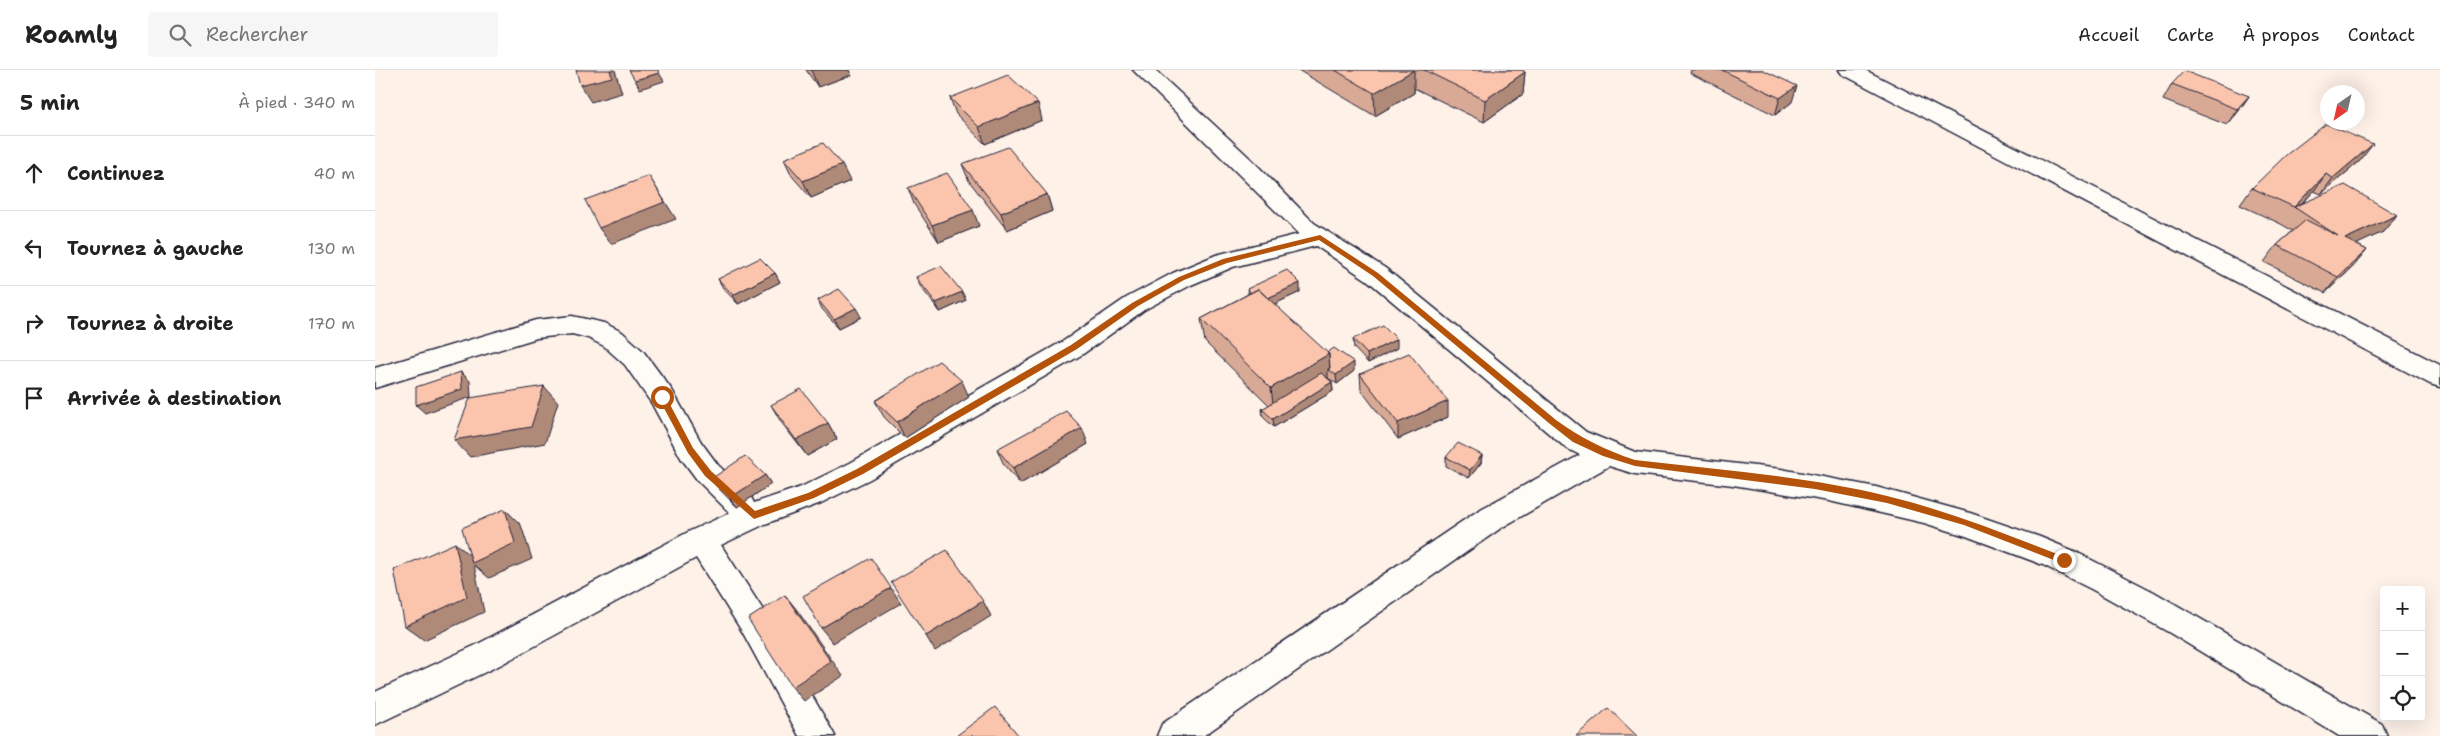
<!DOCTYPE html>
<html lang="fr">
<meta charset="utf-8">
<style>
:root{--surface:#fff;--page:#f6f6f6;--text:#222;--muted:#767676;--line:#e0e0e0}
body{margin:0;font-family:"Shantell Sans",sans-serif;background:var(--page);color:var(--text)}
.controls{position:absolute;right:15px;bottom:15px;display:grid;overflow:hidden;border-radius:5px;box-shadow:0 5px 20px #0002}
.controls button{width:45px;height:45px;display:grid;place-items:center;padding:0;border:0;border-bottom:1px solid var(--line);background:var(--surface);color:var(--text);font:25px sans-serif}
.compass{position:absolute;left:1945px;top:15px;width:45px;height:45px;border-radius:50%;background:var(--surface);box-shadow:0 5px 20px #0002;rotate:214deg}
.stop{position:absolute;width:15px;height:15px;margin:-11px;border:4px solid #b45309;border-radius:50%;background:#fff}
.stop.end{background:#b45309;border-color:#fff;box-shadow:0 1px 5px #0008}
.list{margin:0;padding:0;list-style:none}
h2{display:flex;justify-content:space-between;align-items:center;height:65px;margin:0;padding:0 20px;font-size:21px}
h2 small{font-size:16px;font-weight:400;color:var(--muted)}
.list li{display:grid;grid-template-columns:32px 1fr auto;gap:15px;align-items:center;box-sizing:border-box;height:75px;padding:0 20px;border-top:1px solid var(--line)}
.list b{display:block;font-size:19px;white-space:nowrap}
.list em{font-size:16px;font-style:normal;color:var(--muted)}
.icon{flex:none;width:28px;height:28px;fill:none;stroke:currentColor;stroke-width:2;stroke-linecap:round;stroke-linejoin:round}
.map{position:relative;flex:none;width:2065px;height:666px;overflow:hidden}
header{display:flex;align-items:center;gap:30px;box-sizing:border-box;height:70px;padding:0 25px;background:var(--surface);border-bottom:1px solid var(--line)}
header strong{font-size:24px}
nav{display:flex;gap:28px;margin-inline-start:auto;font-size:18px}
.search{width:350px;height:45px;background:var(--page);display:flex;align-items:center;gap:12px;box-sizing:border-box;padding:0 18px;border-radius:5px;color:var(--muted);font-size:19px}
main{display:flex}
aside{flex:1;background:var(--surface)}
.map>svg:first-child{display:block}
</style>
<header>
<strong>Roamly</strong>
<div class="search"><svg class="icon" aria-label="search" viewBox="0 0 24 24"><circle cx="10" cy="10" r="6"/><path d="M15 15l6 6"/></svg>Rechercher</div>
<nav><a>Accueil</a><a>Carte</a><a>À propos</a><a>Contact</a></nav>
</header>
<main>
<aside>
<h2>5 min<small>À pied · 340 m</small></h2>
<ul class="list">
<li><svg class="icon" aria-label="ahead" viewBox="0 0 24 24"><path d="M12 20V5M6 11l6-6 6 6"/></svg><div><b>Continuez</b></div><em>40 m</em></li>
<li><svg class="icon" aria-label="left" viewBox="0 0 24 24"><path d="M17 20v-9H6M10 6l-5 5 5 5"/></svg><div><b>Tournez à gauche</b></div><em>130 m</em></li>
<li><svg class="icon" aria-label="right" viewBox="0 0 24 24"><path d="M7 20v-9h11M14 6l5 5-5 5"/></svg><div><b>Tournez à droite</b></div><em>170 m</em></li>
<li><svg class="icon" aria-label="arrive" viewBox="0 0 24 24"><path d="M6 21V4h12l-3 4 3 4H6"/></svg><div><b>Arrivée à destination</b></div></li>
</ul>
</aside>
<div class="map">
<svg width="2065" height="666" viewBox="0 0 2065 666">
<rect width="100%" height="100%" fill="#fdf1e8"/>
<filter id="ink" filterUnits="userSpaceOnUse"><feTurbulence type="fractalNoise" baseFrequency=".02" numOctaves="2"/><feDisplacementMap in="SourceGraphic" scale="10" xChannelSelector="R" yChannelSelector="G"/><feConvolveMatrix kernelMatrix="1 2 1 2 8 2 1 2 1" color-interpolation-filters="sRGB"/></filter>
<g filter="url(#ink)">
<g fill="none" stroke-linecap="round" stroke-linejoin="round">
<defs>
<path id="street" d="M 758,0 L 780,0 L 877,90 L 939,153 L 1010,198 L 1211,362 L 1260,382 L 1406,399 L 1501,417 L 1595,443 L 1665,467 L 1701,482 L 1779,522 L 2007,654 L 2012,666 L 1964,666 L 1795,563 L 1718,520 L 1668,495 L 1591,466 L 1549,453 L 1454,431 L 1358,415 L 1260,404 L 1234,396 L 1126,458 L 828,666 L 782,666 L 787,654 L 1104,440 L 1205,385 L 1191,378 L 992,210 L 941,176 L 858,197 L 816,215 L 769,240 L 708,284 L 495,409 L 446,433 L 390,454 L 346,475 L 390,543 L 460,666 L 424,666 L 368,563 L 321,488 L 125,595 L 0,655 L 0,622 L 101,575 L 315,461 L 355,443 L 323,411 L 306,388 L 277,334 L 250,295 L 229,276 L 213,268 L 197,264 L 162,268 L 0,318 L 0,298 L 161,250 L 197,246 L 229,253 L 247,262 L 268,281 L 297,320 L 326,372 L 343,395 L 375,425 L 379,433 L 426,417 L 475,393 L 690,270 L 751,228 L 798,203 L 841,185 L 924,164 Z
M 1464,0 L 1490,0 L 2065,295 L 2065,317 L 2055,314 L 1467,4 Z"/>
</defs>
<use href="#street" stroke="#22223b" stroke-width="3"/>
<use href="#street" fill="#fdfcf7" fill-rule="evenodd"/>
</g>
<path fill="#d8a995" stroke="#22223b" d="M 431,0 L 474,0 L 476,5 L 443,17 Z
M 923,0 L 1147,0 L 1150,2 L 1148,24 L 1109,52 L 1039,18 L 1039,23 L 1000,46 Z
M 1316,0 L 1388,0 L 1417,32 L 1400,45 L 1315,3 Z
M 1797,14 L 1874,26 L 1863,42 L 1852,55 L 1788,30 Z
M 575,28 L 667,50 L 610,74 L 581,44 Z
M 409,89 L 475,111 L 436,128 L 417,106 Z
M 1985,91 L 1946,124 L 1939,121 L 1926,135 L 2022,145 L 2008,162 L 1981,174 L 1992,180 L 1978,197 L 1950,223 L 1889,192 L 1902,175 L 1918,161 L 1906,154 L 1865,135 L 1877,118 Z
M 587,94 L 672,124 L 677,141 L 632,160 L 594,111 Z
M 533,118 L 604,156 L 564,172 L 539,134 Z
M 400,203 L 405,212 L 363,234 L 348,218 L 343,209 Z
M 541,207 L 587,222 L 591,230 L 565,242 L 545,216 Z
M 872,219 L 925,222 L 899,234 L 952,283 L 979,301 L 962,314 L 953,308 L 952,308 L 957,312 L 958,321 L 899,357 L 888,347 L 887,339 L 894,335 L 830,272 L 826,249 L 873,224 Z
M 443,230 L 486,247 L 464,258 L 447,239 Z
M 978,269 L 1022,278 L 993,293 L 979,278 Z
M 985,304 L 1073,347 L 1023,369 L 986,320 Z
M 594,327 L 530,368 L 509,347 L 500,331 Z
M 396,335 L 453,353 L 462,369 L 432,386 L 406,352 Z
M 713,374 L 645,414 L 629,395 L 622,379 Z
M 1107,385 L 1106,393 L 1094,408 L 1071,396 L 1071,387 Z
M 390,405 L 396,414 L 362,437 L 342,417 L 336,409 Z"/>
<path fill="#b08a79" stroke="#22223b" d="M 235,0 L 240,0 L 247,23 L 216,32 L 205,15 Z
M 436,0 L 474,0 L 476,5 L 443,17 Z
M 1039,0 L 1039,23 L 1000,46 L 999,23 Z
M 1150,2 L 1148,24 L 1109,52 L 1110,30 Z
M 284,3 L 289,11 L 265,19 L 260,10 Z
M 1422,16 L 1417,32 L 1400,45 L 1405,28 Z
M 1874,26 L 1863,42 L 1852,55 L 1862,39 Z
M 663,33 L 667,50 L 610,74 L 604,57 Z
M 1998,74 L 1985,91 L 1946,124 L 1958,108 Z
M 467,95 L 475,111 L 436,128 L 428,111 Z
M 1951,104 L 1939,121 L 1921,139 L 1919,137 Z
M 274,106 L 301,149 L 236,174 L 224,158 Z
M 672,124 L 677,141 L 632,160 L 626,143 Z
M 598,140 L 604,156 L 564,172 L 557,155 Z
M 2022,145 L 2008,162 L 1957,186 L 1970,169 Z
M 1992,180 L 1978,197 L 1950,223 L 1963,207 Z
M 400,203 L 405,212 L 363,234 L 358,225 Z
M 925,213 L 925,222 L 885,241 L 884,232 Z
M 587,222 L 591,230 L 565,242 L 561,233 Z
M 481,238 L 486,247 L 464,258 L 459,249 Z
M 1022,269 L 1022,278 L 993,293 L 992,284 Z
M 954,284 L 955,301 L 953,299 L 953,308 L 899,340 L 896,318 Z
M 979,292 L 979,301 L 962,314 L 961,305 Z
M 86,302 L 95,311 L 96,327 L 50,343 L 41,335 Z
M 587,311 L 594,327 L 530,368 L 522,352 Z
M 957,312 L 958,321 L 899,357 L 898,349 Z
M 169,316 L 183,332 L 170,373 L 95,387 L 79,370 Z
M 1073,331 L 1073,347 L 1023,369 L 1023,353 Z
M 453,353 L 462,369 L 432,386 L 421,370 Z
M 707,358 L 713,374 L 645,414 L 638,398 Z
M 1107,385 L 1106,393 L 1094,408 L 1095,400 Z
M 390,405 L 396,414 L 362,437 L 355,428 Z
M 130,439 L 146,455 L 157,489 L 114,508 L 99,495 L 109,542 L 49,570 L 30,556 L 80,473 L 98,488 Z
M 516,518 L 526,533 L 458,573 L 446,558 Z
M 410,525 L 422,540 L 468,606 L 429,631 L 417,617 Z
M 608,531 L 616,546 L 560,581 L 551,566 Z"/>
<path fill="#fbc5ad" stroke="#22223b" d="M 201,0 L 235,0 L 237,7 L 205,15 Z
M 254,0 L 283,0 L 284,3 L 260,10 Z
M 960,0 L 1039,0 L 999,23 Z
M 1049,0 L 1147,0 L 1150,2 L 1110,30 Z
M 1347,0 L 1388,0 L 1422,16 L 1405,28 Z
M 1809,1 L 1874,26 L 1862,39 L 1797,14 Z
M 633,5 L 663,33 L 604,57 L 575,28 Z
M 1951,54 L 1998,74 L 1958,108 L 1951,104 L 1919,137 L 1877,118 L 1911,85 Z
M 448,73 L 467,95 L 428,111 L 409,89 Z
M 633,77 L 672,124 L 626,143 L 587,94 Z
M 572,103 L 598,140 L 557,155 L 533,118 Z
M 274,106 L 290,132 L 224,158 L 210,130 Z
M 1970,115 L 2022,145 L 1970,169 L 1992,180 L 1963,207 L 1902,175 L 1931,150 L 1963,166 L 1919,137 Z
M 385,188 L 400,203 L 358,225 L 343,209 Z
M 566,196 L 587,222 L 561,233 L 541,207 Z
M 912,200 L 925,213 L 893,228 L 883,219 L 875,223 L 872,219 Z
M 464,219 L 481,238 L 459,249 L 443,230 Z
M 883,219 L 954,284 L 896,318 L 826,249 Z
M 1008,255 L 1022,269 L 992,284 L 978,269 Z
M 959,278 L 979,292 L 961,305 L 953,299 L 955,298 L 954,284 L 952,283 Z
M 1034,283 L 1073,331 L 1023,353 L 985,304 Z
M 564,291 L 587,311 L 522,352 L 500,331 Z
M 86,302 L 87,319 L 41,335 L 41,317 Z
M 946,303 L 957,312 L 898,349 L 887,339 Z
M 169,316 L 156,357 L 79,370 L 95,328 Z
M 426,319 L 453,353 L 421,370 L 396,335 Z
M 691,341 L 707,358 L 638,398 L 622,379 Z
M 1083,373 L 1107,385 L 1095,400 L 1071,387 Z
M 370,386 L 390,405 L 355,428 L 336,409 Z
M 130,439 L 140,473 L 97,493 L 87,458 Z
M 80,473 L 92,527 L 30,556 L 19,500 Z
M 572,480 L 608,531 L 551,566 L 516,512 Z
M 496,488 L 516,518 L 446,558 L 428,526 Z
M 410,525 L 456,592 L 417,617 L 373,549 Z
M 620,637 L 644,666 L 581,666 Z
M 1233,638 L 1262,666 L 1201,666 Z"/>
</g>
<path fill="#b45309" d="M 945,165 L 1003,203 L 1181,350 C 1206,368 1230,380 1260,390 C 1344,400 1430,406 1512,426 C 1574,441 1633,465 1692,488 L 1693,490 L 1689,494 L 1589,455 L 1512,433 L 1440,419 L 1260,396 L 1228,386 L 1198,372 L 1175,354 L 998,206 L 944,170 L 852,193 L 809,210 L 763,236 L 702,279 L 488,404 L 439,428 L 379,449 L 330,406 L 313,383 L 283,327 L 290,325 L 318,378 L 336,401 L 380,441 L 433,423 L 482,399 L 696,275 L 757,233 L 804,207 L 848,189 Z"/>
</svg>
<div class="controls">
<button>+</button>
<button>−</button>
<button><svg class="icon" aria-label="locate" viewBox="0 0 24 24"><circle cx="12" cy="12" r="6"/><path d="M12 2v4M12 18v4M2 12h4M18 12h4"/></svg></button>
</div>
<svg class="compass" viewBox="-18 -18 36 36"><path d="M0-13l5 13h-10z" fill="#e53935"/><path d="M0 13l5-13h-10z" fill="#767676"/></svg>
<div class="stop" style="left:287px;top:327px"></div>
<div class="stop end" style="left:1689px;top:490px"></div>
</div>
</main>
